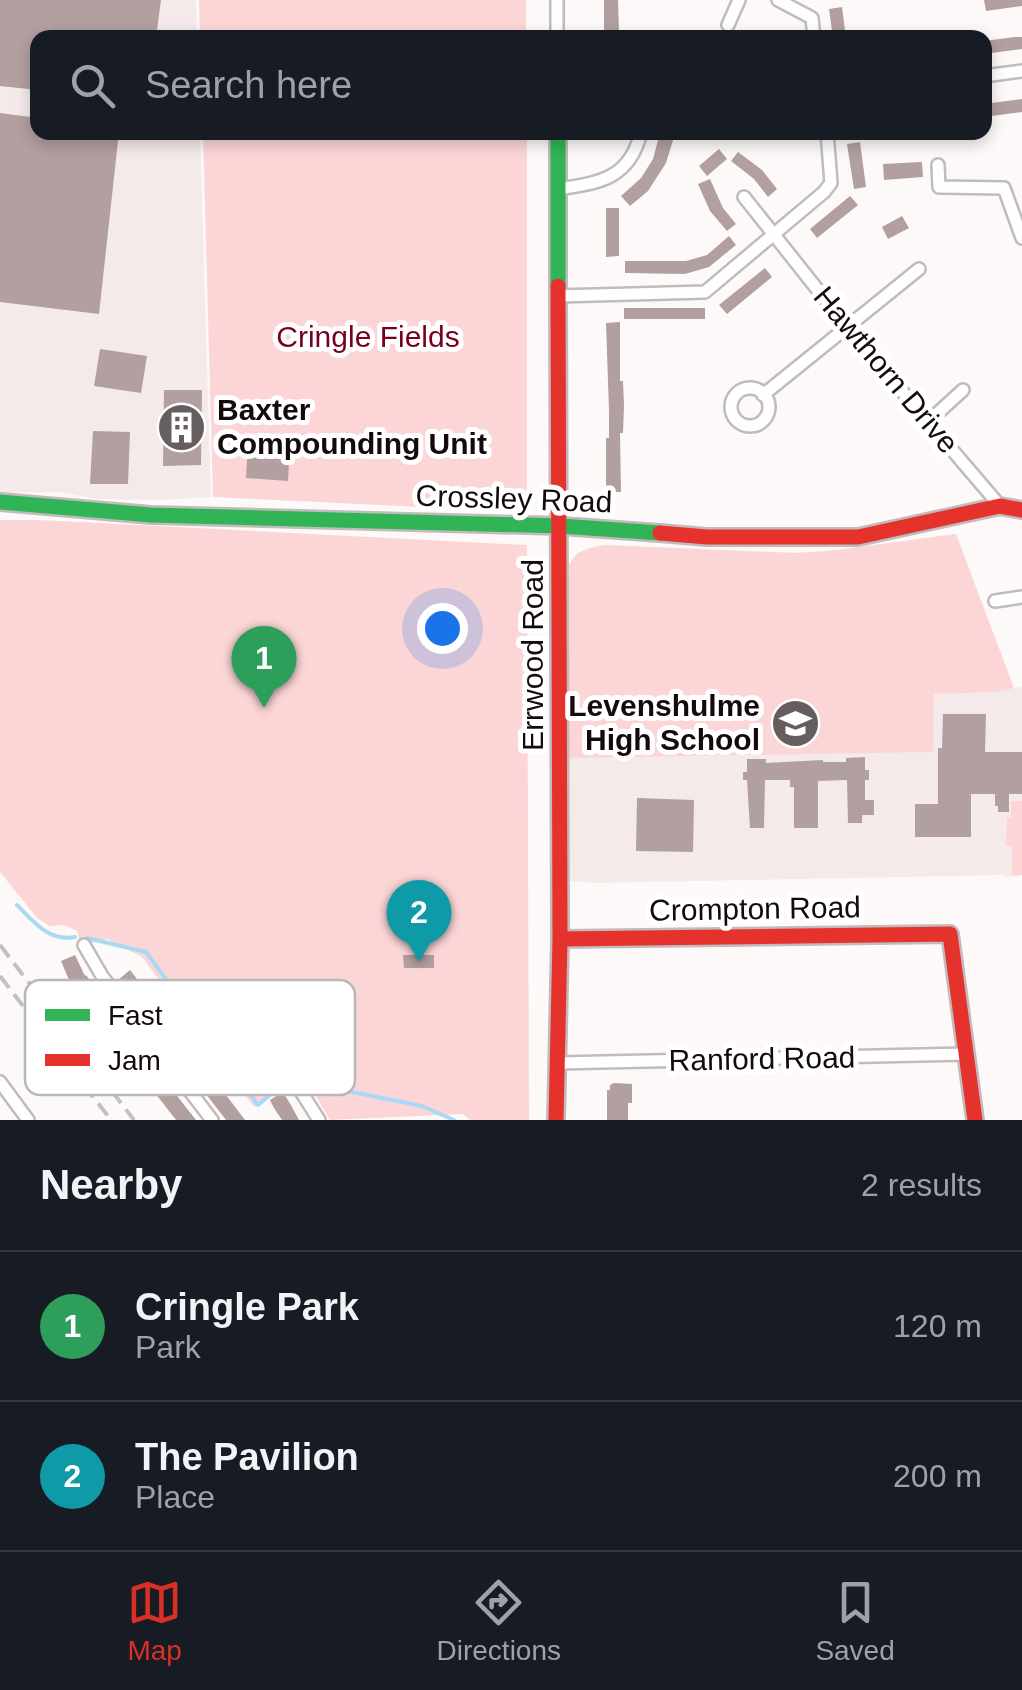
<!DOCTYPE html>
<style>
:root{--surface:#171b24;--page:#242831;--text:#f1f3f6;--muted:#9ea1a6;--line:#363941;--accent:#d93025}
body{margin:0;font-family:Helvetica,sans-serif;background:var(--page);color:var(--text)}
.you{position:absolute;left:442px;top:628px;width:35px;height:35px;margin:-25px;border:8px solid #fff;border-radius:50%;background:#1a73e8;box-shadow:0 0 0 15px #1a73e833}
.badge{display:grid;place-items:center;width:65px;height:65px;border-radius:50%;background:var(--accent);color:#fff;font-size:32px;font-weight:700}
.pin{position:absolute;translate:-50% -82px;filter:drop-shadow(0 2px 5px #0008)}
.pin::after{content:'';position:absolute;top:52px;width:35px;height:30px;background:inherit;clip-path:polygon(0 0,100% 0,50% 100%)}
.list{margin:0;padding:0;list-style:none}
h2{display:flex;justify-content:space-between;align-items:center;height:130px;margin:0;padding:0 40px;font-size:42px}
h2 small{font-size:32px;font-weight:400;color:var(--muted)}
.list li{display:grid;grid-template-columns:65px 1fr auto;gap:30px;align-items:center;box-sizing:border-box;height:150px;padding:0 40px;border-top:2px solid var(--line)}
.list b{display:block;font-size:38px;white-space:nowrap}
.list p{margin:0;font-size:32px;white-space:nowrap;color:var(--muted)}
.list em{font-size:32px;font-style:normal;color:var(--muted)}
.icon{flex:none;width:55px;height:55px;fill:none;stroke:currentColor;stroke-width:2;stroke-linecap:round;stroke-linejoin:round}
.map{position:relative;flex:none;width:1022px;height:1120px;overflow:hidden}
.search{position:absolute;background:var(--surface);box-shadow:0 5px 15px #0003;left:30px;right:30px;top:30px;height:110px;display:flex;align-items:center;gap:25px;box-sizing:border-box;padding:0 35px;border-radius:20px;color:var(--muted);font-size:38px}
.sheet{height:430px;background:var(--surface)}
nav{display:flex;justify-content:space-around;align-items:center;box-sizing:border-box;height:140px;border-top:2px solid var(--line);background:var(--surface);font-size:28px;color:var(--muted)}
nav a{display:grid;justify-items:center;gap:5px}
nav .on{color:var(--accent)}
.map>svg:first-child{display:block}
</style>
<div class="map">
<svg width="1022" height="1120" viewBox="0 0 1022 1120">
<rect width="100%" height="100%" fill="#fef9f9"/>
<path fill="#f5eaea" d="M 0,0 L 196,0 L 197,37 L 38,38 L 38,132 L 200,133 L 211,497 L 162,500 L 97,499 L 58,492 L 0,493 Z
M 956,534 L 1013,688 L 1022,687 L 1022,875 L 1005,877 L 1004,875 L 595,883 L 567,881 L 569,565 L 577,553 L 605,545 L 780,553 L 818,552 Z"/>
<path fill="#fcd6d7" d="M 199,0 L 526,0 L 526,37 L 200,37 Z
M 203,133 L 527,133 L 527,512 L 213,497 Z
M 0,520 L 39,520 L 527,545 L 529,1120 L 470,1120 L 463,1114 L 330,1120 L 304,1076 L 254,1107 L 142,957 L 107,939 L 84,945 L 80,943 L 77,931 L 64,925 L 50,926 L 38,919 L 0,872 Z
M 956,534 L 1014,688 L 996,692 L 934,694 L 933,752 L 568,758 L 569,565 C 576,550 590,547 605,545 L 797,553 L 839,550 Z
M 1011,801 L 1022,801 L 1022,875 L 1012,876 L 1012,846 L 1006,846 L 1007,818 L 1011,818 Z"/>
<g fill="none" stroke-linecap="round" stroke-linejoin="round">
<path stroke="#a8d9f5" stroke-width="4" d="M 17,905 C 34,922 49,942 75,937
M 87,938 L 146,952 L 258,1105 L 283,1084
M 304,1072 L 332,1088 L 422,1106 L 454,1120"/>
</g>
<path fill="#b29fa0" d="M 0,0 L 161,0 L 156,38 L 38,38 L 38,90 L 0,86 Z
M 604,0 L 618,0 L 619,31 L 604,31 Z
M 984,0 L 1022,0 L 1022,6 L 986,11 Z
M 842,7 L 846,38 L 833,38 L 829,9 Z
M 1015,37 L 1022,37 L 1022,49 L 984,54 L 984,41 Z
M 1022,99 L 1022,112 L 984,117 L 984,104 Z
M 0,113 L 38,118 L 38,132 L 119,132 L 99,314 L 0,302 Z
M 660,133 L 674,137 L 666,163 L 648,191 L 630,206 L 621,196 L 641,178 L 653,159 Z
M 860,142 L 866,187 L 854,189 L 847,144 Z
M 719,149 L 727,159 L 707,176 L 699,166 Z
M 738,152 L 762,170 L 777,189 L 768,197 L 754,179 L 731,161 Z
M 922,162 L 923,177 L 884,180 L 883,164 Z
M 710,179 L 723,208 L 736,224 L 727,231 L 710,211 L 698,184 Z
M 850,196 L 858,205 L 817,238 L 810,229 Z
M 606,208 L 619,208 L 619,256 L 606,257 Z
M 902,216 L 909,228 L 888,239 L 882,227 Z
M 729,236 L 736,245 L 709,267 L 685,274 L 625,273 L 625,261 L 686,261 L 707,255 Z
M 765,268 L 772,277 L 727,314 L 719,305 Z
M 624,308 L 705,308 L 705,319 L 624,319 Z
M 620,322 L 620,381 L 623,381 L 624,405 L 623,433 L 620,433 L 621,492 L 606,492 L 606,438 L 609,438 L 609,411 L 606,323 Z
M 100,349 L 147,356 L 141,393 L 94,386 Z
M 164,390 L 202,390 L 201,465 L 163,466 Z
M 93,431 L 130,432 L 128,484 L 90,484 Z
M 248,442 L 290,444 L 288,481 L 246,478 Z
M 943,714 L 986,714 L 985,752 L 1022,752 L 1022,794 L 1009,794 L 1009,812 L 998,812 L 998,806 L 995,806 L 995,794 L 971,794 L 971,837 L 915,837 L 915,804 L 938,804 L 938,748 L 942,748 Z
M 865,757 L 865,770 L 869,770 L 869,780 L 865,780 L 865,800 L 874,800 L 874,815 L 862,815 L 862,823 L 848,823 L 847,780 L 818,781 L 818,828 L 794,828 L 794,787 L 790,787 L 790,780 L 765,780 L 764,828 L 750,828 L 747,780 L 743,780 L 743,772 L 747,772 L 747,759 L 766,759 L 766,763 L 823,760 L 823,762 L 846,762 L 846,758 Z
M 637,798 L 694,800 L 693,852 L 636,851 Z
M 75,955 L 85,976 L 86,975 L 141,1050 L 196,1120 L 176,1120 L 103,1026 L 69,980 L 61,961 Z
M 403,955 L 434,955 L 434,968 L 404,968 Z
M 130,970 L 194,1053 L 245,1120 L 226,1120 L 124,988 L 118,980 Z
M 614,1083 L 632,1084 L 632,1103 L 628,1103 L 628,1120 L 607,1120 L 607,1090 L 610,1090 L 610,1085 Z
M 283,1092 L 292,1107 L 299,1120 L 282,1120 L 274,1108 L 270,1100 Z"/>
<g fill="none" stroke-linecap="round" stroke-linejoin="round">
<defs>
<path id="street" d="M 778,0 L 812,18 L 814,38
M 728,25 L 739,0
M 557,38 L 557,0
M 984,76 L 1022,71
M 938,165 L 939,187 L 1004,188 L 1022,238
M 558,189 C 599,183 630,179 641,132
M 744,197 L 848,328 L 1000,506
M 558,296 L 705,292 L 824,192 L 831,183 L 827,132
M731 407a19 19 0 1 1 38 0a19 19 0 1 1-38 0Z
M 763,395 L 919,269
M 929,421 L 963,390
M 995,601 L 1022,597
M 84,945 L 102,976 L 212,1120
M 557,1063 L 966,1054
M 0,1082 L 28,1120
M 295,1082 L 319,1120"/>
<path id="fast" d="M 558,132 L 558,286
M 0,502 L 151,515 L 561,526 L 660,533"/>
<path id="jam" d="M 660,533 L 707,537 L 858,537 L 1000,506 L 1022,510
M 560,939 L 950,934 L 975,1120
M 556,1120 L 560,939 L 558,286"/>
</defs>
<use href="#street" stroke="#c2bbbb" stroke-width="16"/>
<use href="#fast" stroke="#c2bbbb" stroke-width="20"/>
<use href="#jam" stroke="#c2bbbb" stroke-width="20"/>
<use href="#street" stroke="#fffefe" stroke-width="11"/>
<use href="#fast" stroke="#30b455" stroke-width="15"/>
<use href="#jam" stroke="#e5322d" stroke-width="15"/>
<path stroke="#c2c0c1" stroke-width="4" stroke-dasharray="15 8" stroke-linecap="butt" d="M 0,945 L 134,1120
M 0,976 L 111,1120"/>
</g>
<defs>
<symbol id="building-disc" viewBox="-11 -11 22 22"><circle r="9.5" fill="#665e5e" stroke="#fff"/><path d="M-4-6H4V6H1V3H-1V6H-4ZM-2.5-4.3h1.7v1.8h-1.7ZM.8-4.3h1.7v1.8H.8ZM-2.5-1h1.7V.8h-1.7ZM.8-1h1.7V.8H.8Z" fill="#fff"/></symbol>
<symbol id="school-disc" viewBox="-11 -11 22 22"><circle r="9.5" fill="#665e5e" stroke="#fff"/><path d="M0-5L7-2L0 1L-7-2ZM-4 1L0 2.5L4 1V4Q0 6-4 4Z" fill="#fff"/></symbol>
</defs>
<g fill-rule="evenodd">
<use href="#building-disc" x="154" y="400" width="55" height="55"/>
<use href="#school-disc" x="768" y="696" width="55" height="55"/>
</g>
<g text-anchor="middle" stroke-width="10" stroke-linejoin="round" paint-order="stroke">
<g font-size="30" fill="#75001f" stroke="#fff">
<text x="368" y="347">Cringle Fields</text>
</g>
<g font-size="30" fill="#140a0b" stroke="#fff">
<text transform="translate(886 370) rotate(50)" y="10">Hawthorn Drive</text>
<text transform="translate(514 499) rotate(2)" y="10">Crossley Road</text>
<text transform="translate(533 655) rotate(-90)" y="10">Errwood Road</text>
<text transform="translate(755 909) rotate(-1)" y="10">Crompton Road</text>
<text transform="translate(762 1059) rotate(-1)" y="10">Ranford Road</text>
</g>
<g font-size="30" font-weight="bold" fill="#140a0b" stroke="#fff" text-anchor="start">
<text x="217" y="420">Baxter<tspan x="217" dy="34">Compounding Unit</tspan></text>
<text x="760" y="716" text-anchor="end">Levenshulme<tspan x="760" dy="34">High School</tspan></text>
</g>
</g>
<rect x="25" y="980" width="330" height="115" rx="15" fill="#fff" stroke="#b8b6b6" stroke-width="2.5"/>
<rect x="45" y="1009" width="45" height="12" fill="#30b455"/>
<rect x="45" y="1054" width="45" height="12" fill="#e5322d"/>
<g font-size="28" fill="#140a0b">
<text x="108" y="1025">Fast</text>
<text x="108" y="1070">Jam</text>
</g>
</svg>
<div class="you"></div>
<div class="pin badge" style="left:264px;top:708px;background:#2e9e5b">1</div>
<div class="pin badge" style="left:419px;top:962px;background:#0f9aa8">2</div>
<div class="search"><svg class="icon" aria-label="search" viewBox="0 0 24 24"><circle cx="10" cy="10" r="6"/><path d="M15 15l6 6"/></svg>Search here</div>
</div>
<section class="sheet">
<h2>Nearby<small>2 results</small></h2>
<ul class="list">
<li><span class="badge" style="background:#2e9e5b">1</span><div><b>Cringle Park</b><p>Park</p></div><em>120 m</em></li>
<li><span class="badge" style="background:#0f9aa8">2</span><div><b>The Pavilion</b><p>Place</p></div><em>200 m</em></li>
</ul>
</section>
<nav>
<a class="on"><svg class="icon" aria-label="map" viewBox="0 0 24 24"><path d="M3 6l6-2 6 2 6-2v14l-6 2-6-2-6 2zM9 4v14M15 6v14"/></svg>Map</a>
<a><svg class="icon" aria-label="directions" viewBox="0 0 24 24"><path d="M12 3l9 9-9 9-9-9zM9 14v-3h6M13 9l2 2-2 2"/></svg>Directions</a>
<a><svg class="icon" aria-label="saved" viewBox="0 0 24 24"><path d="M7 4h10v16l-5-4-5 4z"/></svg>Saved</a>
</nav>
